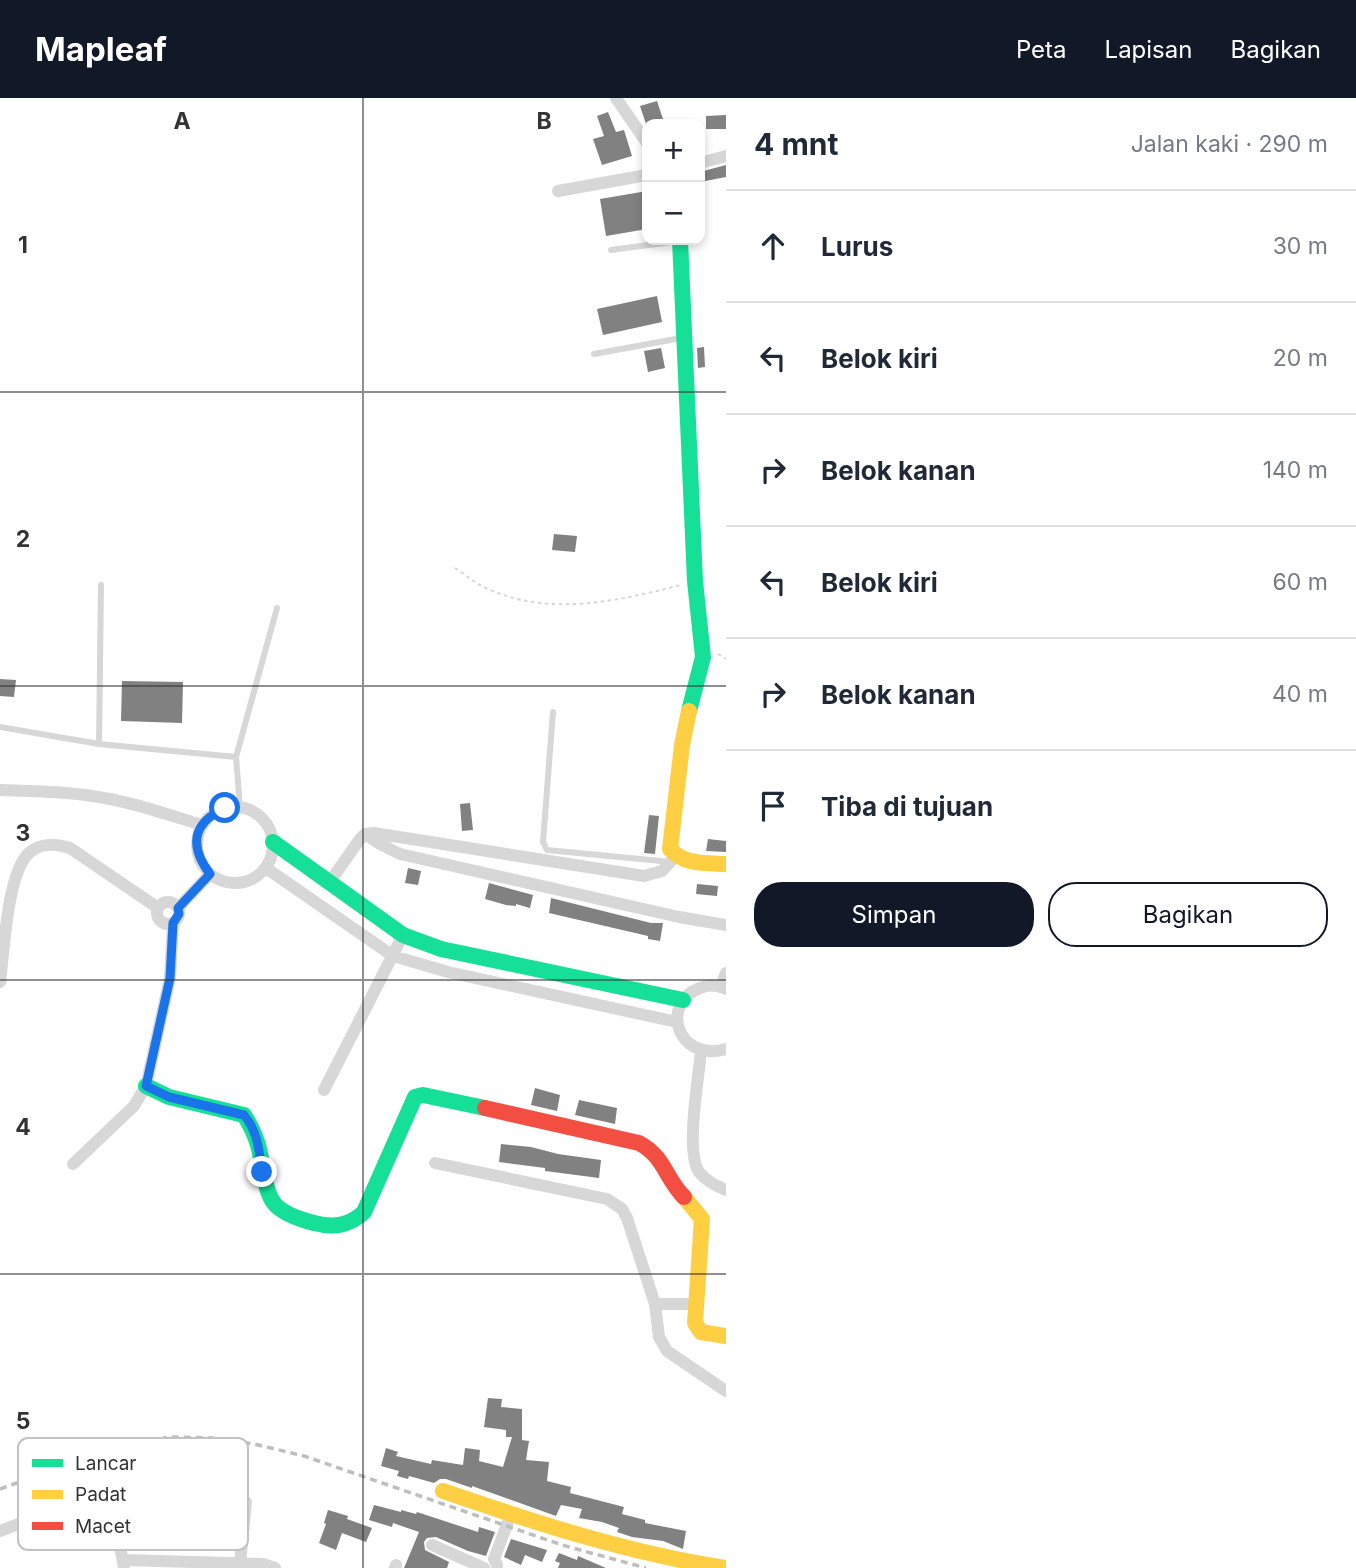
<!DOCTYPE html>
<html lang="id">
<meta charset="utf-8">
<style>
:root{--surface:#fff;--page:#f6f6f7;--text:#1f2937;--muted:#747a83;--line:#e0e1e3;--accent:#111827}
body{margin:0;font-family:Inter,sans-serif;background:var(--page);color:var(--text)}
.controls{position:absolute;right:21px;top:21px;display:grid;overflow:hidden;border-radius:14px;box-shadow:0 4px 10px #0003}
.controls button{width:63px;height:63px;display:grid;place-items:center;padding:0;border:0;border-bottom:2px solid var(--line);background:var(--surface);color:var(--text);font:35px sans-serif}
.stop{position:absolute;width:21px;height:21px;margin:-16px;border:5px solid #1a73e8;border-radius:50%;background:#fff}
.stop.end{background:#1a73e8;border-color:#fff;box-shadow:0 2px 7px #0008}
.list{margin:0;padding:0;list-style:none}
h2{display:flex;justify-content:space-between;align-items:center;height:91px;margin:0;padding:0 28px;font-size:30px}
h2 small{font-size:23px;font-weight:400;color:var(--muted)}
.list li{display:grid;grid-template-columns:46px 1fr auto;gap:21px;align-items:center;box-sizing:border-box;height:112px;padding:0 28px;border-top:2px solid var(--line)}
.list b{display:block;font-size:26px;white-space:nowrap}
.list em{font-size:23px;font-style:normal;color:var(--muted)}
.actions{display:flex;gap:14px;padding:21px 28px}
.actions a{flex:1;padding:16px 0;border:2px solid var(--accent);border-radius:28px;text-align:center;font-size:24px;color:var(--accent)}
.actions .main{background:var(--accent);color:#fff}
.icon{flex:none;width:38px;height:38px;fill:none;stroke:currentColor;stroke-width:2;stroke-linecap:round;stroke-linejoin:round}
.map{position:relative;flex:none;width:726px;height:1470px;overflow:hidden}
header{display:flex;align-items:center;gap:42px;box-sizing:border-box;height:98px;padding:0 35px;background:var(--accent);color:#fff}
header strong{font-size:33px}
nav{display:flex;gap:38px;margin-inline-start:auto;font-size:24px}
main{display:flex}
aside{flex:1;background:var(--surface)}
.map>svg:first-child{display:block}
</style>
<header>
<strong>Mapleaf</strong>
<nav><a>Peta</a><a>Lapisan</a><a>Bagikan</a></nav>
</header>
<main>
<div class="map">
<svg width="726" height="1470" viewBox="0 0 726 1470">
<rect width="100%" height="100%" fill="#fff"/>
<path fill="#818181" d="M 657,3 L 664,24 L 646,26 L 640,8 Z
M 608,14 L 616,34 L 624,32 L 632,58 L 602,67 L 593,41 L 604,38 L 597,18 Z
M 726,17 L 726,31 L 706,31 L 706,18 Z
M 726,67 L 726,79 L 700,84 L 700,74 Z
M 647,93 L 647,131 L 606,138 L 600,101 Z
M 657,198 L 662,224 L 603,237 L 597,211 Z
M 704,249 L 705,269 L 698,270 L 697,250 Z
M 661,250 L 665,270 L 648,274 L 644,253 Z
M 554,436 L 577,438 L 575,454 L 552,452 Z
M 0,581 L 16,582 L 14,599 L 0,598 Z
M 122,583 L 183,584 L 182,625 L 121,623 Z
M 470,705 L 473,732 L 462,733 L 460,706 Z
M 649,717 L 659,718 L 655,756 L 644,755 Z
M 708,741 L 726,743 L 726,754 L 706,753 Z
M 408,770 L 421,773 L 418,787 L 405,785 Z
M 489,785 L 533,797 L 530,810 L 516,806 L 516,808 L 506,807 L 485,801 Z
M 697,786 L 718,788 L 717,798 L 696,796 Z
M 551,800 L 651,825 L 663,825 L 660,843 L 648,841 L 648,838 L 549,815 Z
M 535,990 L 560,997 L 557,1013 L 531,1007 Z
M 579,1002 L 617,1010 L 615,1026 L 575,1017 Z
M 501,1046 L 531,1049 L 558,1056 L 601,1062 L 599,1080 L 545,1073 L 545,1070 L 499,1064 Z
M 488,1300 L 502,1301 L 501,1309 L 522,1311 L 522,1342 L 529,1343 L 526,1362 L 549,1364 L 547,1383 L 571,1389 L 570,1395 L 624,1409 L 622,1416 L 645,1422 L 645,1425 L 686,1433 L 683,1451 L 663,1443 L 632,1439 L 617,1434 L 619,1430 L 602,1424 L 579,1420 L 582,1411 L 561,1407 L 556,1418 L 472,1388 L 472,1390 L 446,1381 L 440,1381 L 434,1385 L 409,1378 L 408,1381 L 397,1378 L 399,1373 L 381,1368 L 386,1350 L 398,1354 L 396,1358 L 431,1366 L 432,1362 L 463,1367 L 465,1350 L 480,1352 L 479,1363 L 503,1369 L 512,1339 L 506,1339 L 506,1332 L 484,1329 Z
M 374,1407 L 401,1414 L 401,1412 L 416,1416 L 417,1414 L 478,1434 L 479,1429 L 495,1434 L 486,1458 L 468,1453 L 436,1439 L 427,1440 L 424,1444 L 425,1452 L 449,1464 L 447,1470 L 404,1470 L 419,1434 L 393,1425 L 392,1429 L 369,1422 Z
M 328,1412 L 348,1418 L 347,1421 L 372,1430 L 366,1444 L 342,1435 L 336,1452 L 319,1445 L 326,1426 L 324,1425 Z
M 511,1441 L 547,1452 L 542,1464 L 525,1457 L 521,1467 L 504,1459 Z
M 559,1455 L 577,1462 L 578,1458 L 606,1470 L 558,1470 L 560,1465 L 555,1463 Z"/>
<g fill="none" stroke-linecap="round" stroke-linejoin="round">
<path stroke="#d6d6d6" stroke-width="2" stroke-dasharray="3.5 3.5" stroke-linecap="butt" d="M 455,470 C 466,477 476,486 488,491 C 551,519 617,503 681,487
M 718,556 L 726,561"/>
<path stroke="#d7d7d7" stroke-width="6" d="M 611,152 L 678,143
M 594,256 L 681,240
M 553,614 L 543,744 L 547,752 L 671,764
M 0,629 L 99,646 L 236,659
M 99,646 L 101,487
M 240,709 L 236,659 L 277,510"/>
<path stroke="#d7d7d7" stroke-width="12" d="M 616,0 L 647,45
M 700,65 L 726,58
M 558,93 L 647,77
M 0,692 C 31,693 61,693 92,698 C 129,703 166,716 202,727
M197 747a38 38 0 1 1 76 0a38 38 0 1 1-76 0Z
M 365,736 L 380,746 L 400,756 L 679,819 L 726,827
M 266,770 L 393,858 L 448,874 L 677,924
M 329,785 L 360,741 L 365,736 L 374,735 L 644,778 L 662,773 L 675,759
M157 815a11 11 0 1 1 22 0a11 11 0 1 1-22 0Z
M 178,810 L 210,776
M 0,884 C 4,854 7,775 29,755 C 41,744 56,746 70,750 L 158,810
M 721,888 L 726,875
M 726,891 C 718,887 709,886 700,890 C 659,905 677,965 726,951
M 701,953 C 699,979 685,1053 699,1074 C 706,1083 715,1087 726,1092
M 324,992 L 403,837
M 435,1065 L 607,1101 L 622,1111 L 627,1120 L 655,1206 L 698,1206
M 73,1066 L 134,1008 L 146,988 L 170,880 L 173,825
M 655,1206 L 659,1239 L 667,1253 L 726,1293
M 0,1433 C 15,1428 98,1393 108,1407 C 114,1416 122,1458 124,1470
M 432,1447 L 484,1470
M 123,1462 L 263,1466 L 275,1470
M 240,1466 L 246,1404
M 497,1467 L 494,1461 L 511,1416
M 395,1470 L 396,1467"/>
<path stroke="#16e098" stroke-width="16" d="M 680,142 L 695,483 L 703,559 L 689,613
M 273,744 L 403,837 L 441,851 L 683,902
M 146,988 L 169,999 L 244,1017 C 251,1028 256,1038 259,1051 C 270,1097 261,1111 314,1125 C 334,1130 349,1128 364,1114 L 415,999 L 423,997 L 485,1010"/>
<path stroke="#ffcf43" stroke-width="16" d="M 689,613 L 682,647 L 670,751 C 684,767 706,765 726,766
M 684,1099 L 702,1121 L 695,1225 L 701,1234 L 726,1238
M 443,1393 C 536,1425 628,1455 726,1470"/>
<path stroke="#f24e42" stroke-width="16" d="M 485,1010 L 639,1045 C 665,1059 665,1080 684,1099"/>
<path stroke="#bebebe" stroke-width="3.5" stroke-dasharray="7 5" stroke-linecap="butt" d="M 0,1391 L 122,1348 L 170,1339 L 212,1340 L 254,1346 L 304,1358 L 562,1447 L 646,1470"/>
</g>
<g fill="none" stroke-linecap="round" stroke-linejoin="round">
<path stroke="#1a73e8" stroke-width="9" d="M 225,710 C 192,725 189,748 210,776 L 178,810 L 179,816 L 173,825 L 170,880 L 146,988 L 169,999 L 244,1017 C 258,1034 259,1052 262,1074"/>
</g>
<path fill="none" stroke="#333" stroke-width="2" stroke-opacity="0.55" d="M 363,0 L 363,1470M 0,294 L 726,294M 0,588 L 726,588M 0,882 L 726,882M 0,1176 L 726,1176"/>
<rect x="18" y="1340" width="230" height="112" rx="10" fill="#fff" stroke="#c2c2c2" stroke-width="2"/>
<rect x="32" y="1361" width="31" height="8" fill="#16e098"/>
<rect x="32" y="1392" width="31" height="9" fill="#ffcf43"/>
<rect x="32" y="1424" width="31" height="8" fill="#f24e42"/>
<g font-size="19" fill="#333">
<text x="75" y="1372">Lancar</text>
<text x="75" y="1403">Padat</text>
<text x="75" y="1435">Macet</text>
</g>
<g font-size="23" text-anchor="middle" font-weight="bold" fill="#333" stroke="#fff" stroke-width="7" stroke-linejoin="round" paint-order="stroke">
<text x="182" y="31">A</text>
<text x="544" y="31">B</text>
<text x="23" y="155">1</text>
<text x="23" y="449">2</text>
<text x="23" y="743">3</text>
<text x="23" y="1037">4</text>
<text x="23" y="1331">5</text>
</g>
</svg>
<div class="controls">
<button>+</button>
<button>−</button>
</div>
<div class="stop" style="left:225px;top:710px"></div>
<div class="stop end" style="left:262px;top:1074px"></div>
</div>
<aside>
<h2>4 mnt<small>Jalan kaki · 290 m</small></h2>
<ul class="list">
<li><svg class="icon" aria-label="ahead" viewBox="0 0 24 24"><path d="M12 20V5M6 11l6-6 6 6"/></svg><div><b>Lurus</b></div><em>30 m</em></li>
<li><svg class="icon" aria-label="left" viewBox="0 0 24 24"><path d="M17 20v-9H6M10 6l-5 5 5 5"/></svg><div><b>Belok kiri</b></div><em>20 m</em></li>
<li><svg class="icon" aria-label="right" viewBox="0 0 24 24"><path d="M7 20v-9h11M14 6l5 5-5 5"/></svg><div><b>Belok kanan</b></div><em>140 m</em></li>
<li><svg class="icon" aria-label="left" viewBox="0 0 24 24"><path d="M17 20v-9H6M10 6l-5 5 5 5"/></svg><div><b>Belok kiri</b></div><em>60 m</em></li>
<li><svg class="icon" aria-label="right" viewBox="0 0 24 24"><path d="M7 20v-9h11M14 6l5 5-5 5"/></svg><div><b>Belok kanan</b></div><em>40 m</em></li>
<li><svg class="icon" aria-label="arrive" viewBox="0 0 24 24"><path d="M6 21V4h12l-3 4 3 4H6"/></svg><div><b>Tiba di tujuan</b></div></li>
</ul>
<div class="actions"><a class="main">Simpan</a><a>Bagikan</a></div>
</aside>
</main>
